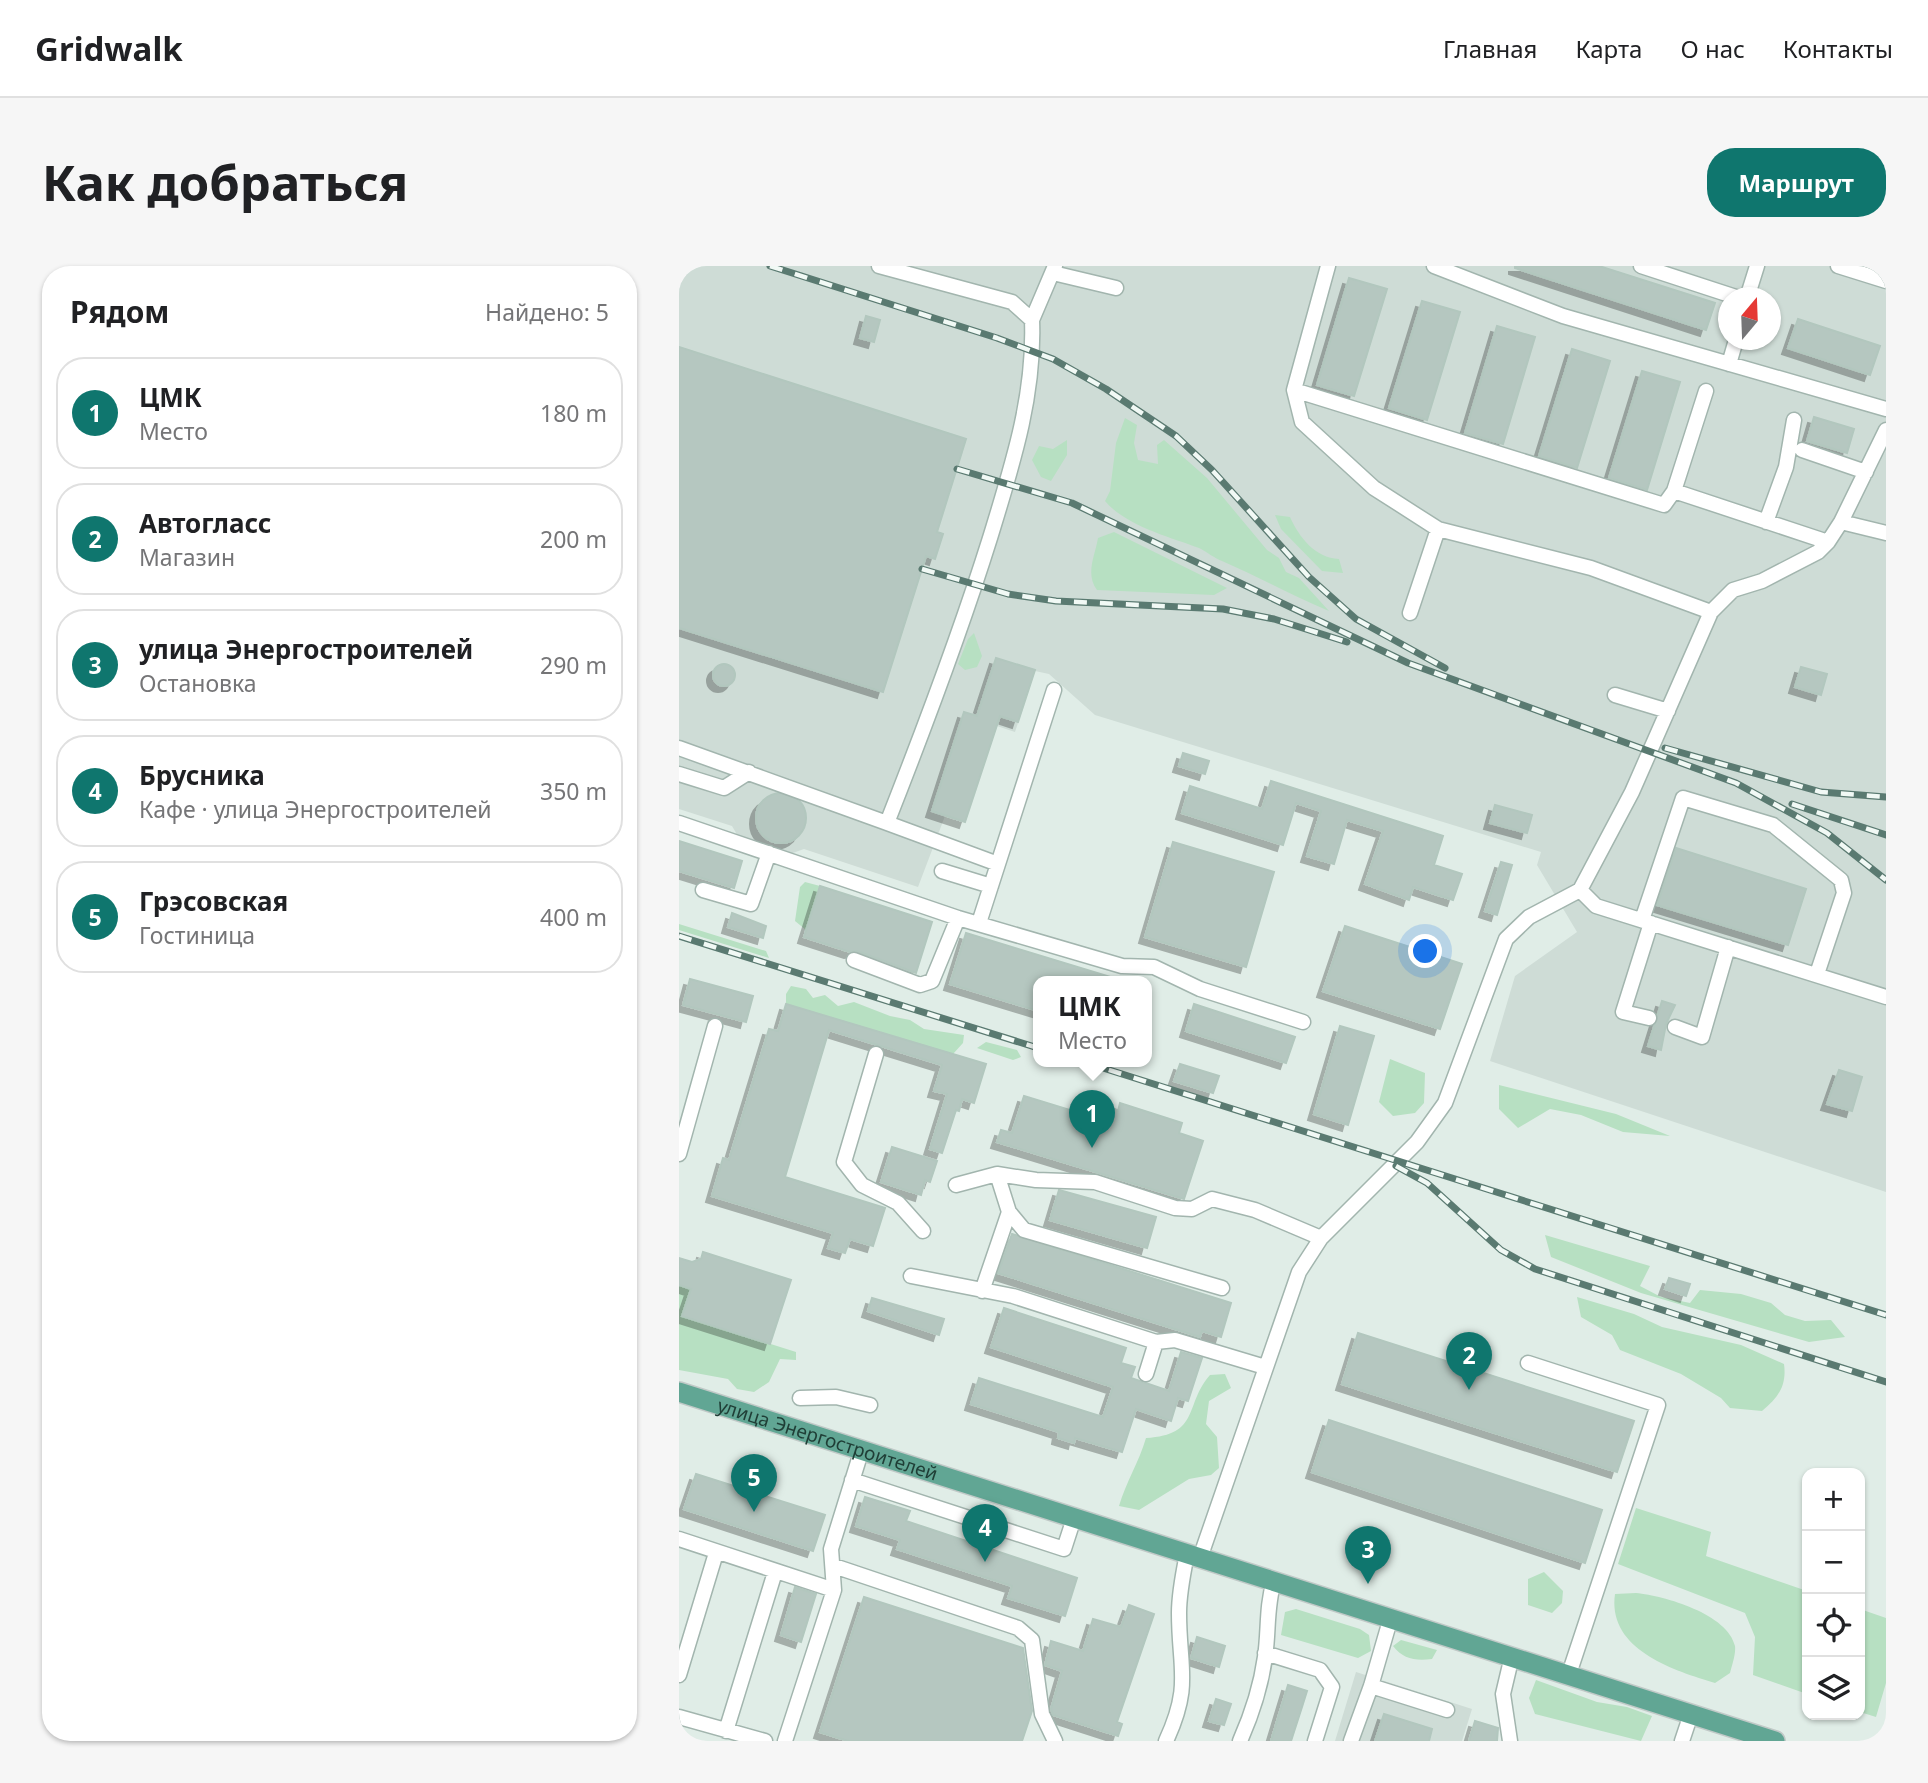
<!DOCTYPE html>
<html lang="ru">
<meta charset="utf-8">
<style>
:root{--surface:#fff;--page:#f6f6f6;--text:#202124;--muted:#757577;--line:#e0e0e0;--accent:#0f766e}
body{margin:0;font-family:"Noto Sans",sans-serif;background:var(--page);color:var(--text)}
.controls{position:absolute;right:21px;bottom:21px;display:grid;overflow:hidden;border-radius:14px;box-shadow:0 2px 5px #0004}
.controls button{width:63px;height:63px;display:grid;place-items:center;padding:0;border:0;border-bottom:2px solid var(--line);background:var(--surface);color:var(--text);font:35px sans-serif}
.compass{position:absolute;left:1039px;top:21px;width:63px;height:63px;border-radius:50%;background:var(--surface);box-shadow:0 2px 5px #0004;rotate:19deg}
.you{position:absolute;left:747px;top:686px;width:24px;height:24px;margin:-18px;border:5px solid #fff;border-radius:50%;background:#1a73e8;box-shadow:0 0 0 10px #1a73e833}
.badge{display:grid;place-items:center;width:46px;height:46px;border-radius:50%;background:var(--accent);color:#fff;font-size:23px;font-weight:700}
.pin{position:absolute;translate:-50% -58px;filter:drop-shadow(0 2px 4px #0008)}
.pin::after{content:'';position:absolute;top:37px;width:24px;height:21px;background:inherit;clip-path:polygon(0 0,100% 0,50% 100%)}
.popup{position:absolute;left:354px;top:710px;width:119px;height:91px;box-sizing:border-box;display:grid;place-content:center;border-radius:14px;background:var(--surface);filter:drop-shadow(0 2px 5px #0005);font-size:23px;white-space:nowrap;color:var(--muted)}
.popup b{font-size:26px;color:var(--text)}
.popup::after{content:'';position:absolute;left:50%;top:100%;margin-left:-14px;border:14px solid transparent;border-top-color:var(--surface)}
.list{margin:0;padding:0;list-style:none}
h2{display:flex;justify-content:space-between;align-items:center;height:91px;margin:0;padding:0 28px;font-size:30px}
h2 small{font-size:23px;font-weight:400;color:var(--muted)}
.list li{display:grid;grid-template-columns:46px 1fr auto;gap:21px;align-items:center;box-sizing:border-box;height:112px;margin:0 14px 14px;padding:0 14px;border:2px solid var(--line);border-radius:28px}
.list b{display:block;font-size:26px;white-space:nowrap}
.list p{margin:0;font-size:23px;white-space:nowrap;color:var(--muted)}
.list em{font-size:23px;font-style:normal;color:var(--muted)}
.icon{flex:none;width:38px;height:38px;fill:none;stroke:currentColor;stroke-width:2;stroke-linecap:round;stroke-linejoin:round}
.map{position:relative;flex:none;width:1207px;height:1475px;overflow:hidden;border-radius:28px}
header{display:flex;align-items:center;gap:42px;box-sizing:border-box;height:98px;padding:0 35px;background:var(--surface);border-bottom:2px solid var(--line)}
header strong{font-size:33px}
nav{display:flex;gap:38px;margin-inline-start:auto;font-size:24px}
.intro{display:flex;align-items:center;justify-content:space-between;box-sizing:border-box;height:168px;padding:0 42px}
h1{margin:0;font-size:49px}
.button{padding:18px 32px;border-radius:28px;background:var(--accent);color:#fff;font-size:24px;font-weight:700}
main{display:flex;gap:42px;padding:0 42px}
aside{flex:1;background:var(--surface);border-radius:28px;box-shadow:0 2px 5px #0004}
.map>svg:first-child{display:block}
</style>
<header>
<strong>Gridwalk</strong>
<nav><a>Главная</a><a>Карта</a><a>О нас</a><a>Контакты</a></nav>
</header>
<div class="intro"><h1>Как добраться</h1><a class="button">Маршрут</a></div>
<main>
<aside>
<h2>Рядом<small>Найдено: 5</small></h2>
<ul class="list">
<li><span class="badge">1</span><div><b>ЦМК</b><p>Место</p></div><em>180 m</em></li>
<li><span class="badge">2</span><div><b>Автогласс</b><p>Магазин</p></div><em>200 m</em></li>
<li><span class="badge">3</span><div><b>улица Энергостроителей</b><p>Остановка</p></div><em>290 m</em></li>
<li><span class="badge">4</span><div><b>Брусника</b><p>Кафе · улица Энергостроителей</p></div><em>350 m</em></li>
<li><span class="badge">5</span><div><b>Грэсовская</b><p>Гостиница</p></div><em>400 m</em></li>
</ul>
</aside>
<div class="map">
<svg width="1207" height="1475" viewBox="0 0 1207 1475">
<defs>
<filter id="shadow"><feDropShadow dx="-6" dy="6" stdDeviation="0" flood-color="#0004"/></filter>
</defs>
<rect width="100%" height="100%" fill="#e0ede7"/>
<path fill="#cedcd6" fill-rule="evenodd" d="M 0,0 L 1207,0 L 1207,926 L 811,795 L 836,710 L 898,666 L 858,599 L 862,586 L 416,449 L 370,408 L 356,405 L 336,466 L 318,460 L 286,556 L 266,550 L 239,621 L 125,583 L 111,588 L 60,572 L 53,560 L 0,543 ZM 1050,32 L 1092,32 L 1092,74 L 1050,74 Z
M 677,1406 L 793,1443 L 783,1475 L 656,1475 Z"/>
<path fill="#b7e0c2" d="M 446,152 L 458,159 L 455,177 L 459,194 L 479,198 L 478,179 L 485,174 L 528,212 L 588,284 L 600,292 L 607,306 L 620,312 L 650,345 C 614,330 580,311 543,295 C 535,292 528,286 520,282 C 491,271 447,260 426,235 L 431,225 L 437,177 Z
M 388,174 L 388,189 L 372,215 L 362,211 L 353,194 L 360,180 L 374,183 Z
M 596,249 L 611,251 C 620,271 636,292 660,293 L 664,307 L 643,305 L 602,263 Z
M 435,266 L 548,322 L 535,329 L 418,324 C 406,308 416,290 419,272 Z
M 295,367 L 303,390 L 298,401 L 286,404 L 279,398 L 289,373 Z
M 126,616 L 141,620 L 127,664 L 116,655 L 121,621 Z
M 0,658 L 87,685 L 90,692 L 0,664 Z
M 112,720 L 127,723 L 134,732 L 146,729 L 159,740 L 175,736 L 211,750 L 231,754 L 245,763 L 285,769 L 284,777 L 274,788 L 107,738 L 107,728 Z
M 307,776 L 338,784 L 342,791 L 334,794 L 298,782 Z
M 711,793 L 746,807 L 745,837 L 736,847 L 714,850 L 700,836 Z
M 820,819 L 937,848 L 991,870 L 944,866 L 902,849 L 871,843 L 839,862 L 820,843 Z
M 866,969 L 971,1000 L 961,1020 L 982,1031 L 1011,1037 L 1021,1024 L 1062,1028 L 1092,1037 L 1106,1049 L 1126,1055 L 1152,1054 L 1166,1071 L 1130,1076 L 962,1027 L 872,991 Z
M 0,1019 L 12,1023 L 4,1050 L 117,1086 L 117,1094 L 101,1093 L 90,1116 L 75,1126 L 58,1123 L 49,1113 L 0,1104 Z
M 898,1031 L 955,1048 L 983,1061 L 1062,1079 L 1105,1098 C 1108,1120 1099,1132 1083,1145 L 1051,1142 L 1042,1132 L 1002,1108 L 941,1084 L 933,1069 L 902,1051 Z
M 546,1108 L 552,1122 L 530,1135 L 527,1158 L 538,1171 L 540,1202 L 532,1209 L 510,1213 L 460,1244 L 440,1240 C 447,1216 460,1196 467,1172 C 522,1169 505,1138 531,1109 Z
M 957,1242 L 1032,1266 L 1027,1290 L 1128,1325 L 1128,1428 L 1074,1409 L 1076,1371 L 1066,1347 L 939,1298 Z
M 865,1306 L 884,1325 L 883,1337 L 873,1347 L 849,1339 L 849,1313 Z
M 957,1327 C 986,1330 1049,1348 1056,1380 C 1057,1388 1053,1399 1051,1407 L 1036,1417 C 993,1404 928,1383 936,1328 Z
M 617,1343 L 681,1363 L 690,1369 L 692,1385 L 679,1392 L 602,1369 L 606,1346 Z
M 1181,1343 L 1207,1352 L 1207,1417 L 1197,1451 L 1181,1446 Z
M 722,1374 L 758,1384 L 753,1393 C 736,1395 724,1393 714,1380 Z
M 857,1414 L 918,1436 L 948,1441 L 973,1450 L 962,1475 L 856,1448 L 850,1432 Z"/>
<path fill="#b5c7c0" stroke="#b2c7be" stroke-width="2" filter="url(#shadow)" d="M 836,0 L 920,0 L 1036,37 L 1027,64 L 836,2 Z
M 670,12 L 708,23 L 675,130 L 638,119 Z
M 743,35 L 781,46 L 748,154 L 710,142 Z
M 187,50 L 201,54 L 195,76 L 181,72 Z
M 1119,53 L 1201,80 L 1191,109 L 1109,82 Z
M 818,60 L 856,71 L 824,178 L 786,167 Z
M 0,81 L 287,173 L 258,266 L 264,268 L 256,293 L 247,290 L 204,426 L 0,362 Z
M 893,83 L 931,95 L 898,202 L 860,190 Z
M 963,105 L 1001,116 L 968,224 L 930,212 Z
M 1135,151 L 1175,163 L 1168,187 L 1128,175 Z
M 317,392 L 356,404 L 339,456 L 321,450 L 286,556 L 253,545 L 285,446 L 298,450 Z
M34 409a11 11 0 1 1 22 0a11 11 0 1 1-22 0Z
M 1122,401 L 1148,408 L 1142,429 L 1116,421 Z
M 504,487 L 530,495 L 526,508 L 500,500 Z
M 592,515 L 764,570 L 755,599 L 783,608 L 774,634 L 734,621 L 730,634 L 686,618 L 704,565 L 668,554 L 655,598 L 628,590 L 642,545 L 617,537 L 604,579 L 503,547 L 511,520 L 583,543 Z
M77 552a25 25 0 1 1 50 0a25 25 0 1 1-50 0Z
M 816,539 L 853,549 L 848,567 L 811,557 Z
M 0,575 L 63,595 L 55,622 L 0,605 Z
M 494,576 L 595,606 L 567,701 L 466,671 Z
M 997,582 L 1127,623 L 1109,679 L 978,639 Z
M 822,596 L 833,599 L 818,649 L 806,645 Z
M 141,620 L 253,656 L 237,707 L 178,685 L 171,686 L 125,671 Z
M 53,647 L 87,660 L 84,672 L 49,661 Z
M 666,660 L 783,698 L 761,763 L 644,725 Z
M 287,667 L 438,713 L 438,716 L 359,716 L 359,745 L 271,718 Z
M 11,713 L 74,730 L 67,756 L 4,739 Z
M 983,735 L 996,739 L 987,758 L 982,784 L 969,780 Z
M 107,738 L 307,798 L 295,837 L 283,833 L 280,845 L 277,844 L 263,887 L 251,883 L 268,828 L 255,825 L 263,799 L 150,764 L 106,911 L 206,942 L 194,980 L 171,973 L 166,987 L 149,982 L 154,967 L 33,930 L 44,892 L 50,894 L 90,763 L 99,765 Z
M 515,738 L 616,771 L 607,797 L 507,765 Z
M 661,760 L 695,770 L 669,859 L 635,848 Z
M 501,798 L 540,810 L 534,827 L 495,815 Z
M 1160,804 L 1183,811 L 1173,845 L 1148,838 Z
M 345,830 L 407,849 L 411,836 L 439,845 L 441,837 L 503,857 L 500,867 L 524,875 L 505,933 L 318,876 L 322,864 L 333,867 Z
M 213,881 L 258,895 L 251,916 L 246,914 L 242,929 L 202,916 Z
M 380,924 L 477,951 L 468,982 L 371,954 Z
M 333,968 L 552,1037 L 542,1071 L 523,1065 L 521,1071 L 319,1007 Z
M 24,986 L 112,1014 L 91,1078 L 3,1050 L 12,1023 L 0,1019 L 0,992 L 13,996 L 22,993 Z
M 990,1012 L 1011,1018 L 1007,1030 L 986,1023 Z
M 193,1032 L 265,1053 L 260,1069 L 189,1045 Z
M 325,1042 L 447,1082 L 442,1097 L 456,1101 L 452,1112 L 490,1125 L 502,1086 L 523,1092 L 509,1135 L 499,1132 L 492,1155 L 457,1143 L 443,1186 L 396,1172 L 395,1177 L 379,1172 L 380,1166 L 292,1138 L 300,1112 L 424,1151 L 434,1121 L 312,1081 Z
M 679,1067 L 955,1155 L 938,1206 L 663,1118 Z
M 650,1154 L 923,1244 L 906,1297 L 633,1206 Z
M 17,1208 L 146,1249 L 134,1285 L 5,1243 Z
M 186,1231 L 231,1245 L 227,1255 L 398,1312 L 386,1350 L 329,1332 L 333,1320 L 218,1283 L 221,1274 L 177,1260 Z
M 116,1321 L 137,1328 L 122,1376 L 102,1369 Z
M 185,1331 L 344,1382 L 353,1445 L 343,1475 L 169,1475 L 141,1466 Z
M 450,1339 L 475,1348 L 438,1456 L 443,1458 L 439,1470 L 374,1449 L 372,1443 L 383,1405 L 366,1399 L 372,1375 L 404,1385 L 414,1353 L 442,1361 Z
M 518,1371 L 546,1380 L 540,1401 L 512,1392 Z
M 609,1419 L 628,1425 L 623,1441 L 612,1475 L 592,1475 Z
M 537,1433 L 552,1438 L 545,1459 L 530,1455 Z
M 705,1448 L 753,1463 L 750,1475 L 696,1475 Z
M 796,1455 L 819,1462 L 818,1475 L 790,1475 Z"/>
<g fill="none" stroke-linecap="round" stroke-linejoin="round">
<defs>
<path id="minor" d="M 200,0 L 333,36 L 353,54 C 356,130 333,200 311,272 C 281,368 245,463 208,557 L 319,598
M 649,0 L 615,124 L 985,239 L 995,225
M 755,0 L 884,50 L 1207,143
M 962,0 L 1060,32
M 1159,0 L 1207,15
M 374,7 L 437,22
M 1068,32 L 1078,0
M 353,54 L 376,0
M 1050,98 L 1057,74
M 615,124 L 623,156 L 695,222 L 759,263 L 912,302 L 1032,346
M 1027,125 L 995,225 L 1149,276
M 1123,184 L 1187,206
M 1087,256 L 1107,201 L 1115,154
M 1162,256 L 1207,267
M 731,347 L 759,263
M 936,429 L 989,445
M 0,482 L 208,557
M 0,508 L 45,522 L 70,506
M 0,557 L 279,652 L 443,700 L 475,701 L 521,723 L 624,756
M 263,605 L 312,620
M 24,624 L 72,638 L 90,587
M 901,624 L 917,640 L 1207,731
M 963,654 L 1004,532 L 1094,559 L 1162,614 L 1165,627 L 1138,708
M 300,657 L 375,424
M 175,694 L 241,719 L 253,715 L 279,652
M 970,752 L 944,746 L 972,657
M 996,761 L 1023,771 L 1049,681
M 197,788 L 165,896 L 183,919 L 219,937 L 244,965
M 0,888 L 36,760
M 318,908 L 330,946 L 345,964 L 543,1022
M 277,919 L 318,908 L 357,914 L 416,916 L 496,942 L 513,943 L 533,933 L 576,944 L 642,972
M 232,1010 L 334,1030 L 477,1076 L 496,1074 L 586,1101
M 303,1025 L 330,946
M 849,1097 L 979,1139 L 890,1408
M 467,1108 L 477,1076
M 121,1132 L 157,1131 L 191,1139
M 173,1214 L 385,1283 L 395,1252
M 0,1273 L 155,1324
M 521,1292 L 620,1006 L 642,972 L 738,876 L 766,837 L 827,673 L 850,651 L 901,624 L 953,526 L 1032,346 L 1054,324 L 1083,315 L 1139,286 L 1149,276 L 1162,256 L 1207,164
M 155,1300 L 339,1362 L 353,1374 L 363,1448 L 376,1475
M 586,1387 L 641,1404 L 653,1421 L 636,1475
M 0,1409 L 37,1287
M 692,1420 L 768,1444
M 0,1451 L 86,1475
M 47,1465 L 96,1306
M 106,1475 L 155,1324 L 152,1283 L 183,1183
M 487,1475 C 513,1419 500,1403 500,1347 C 500,1327 504,1308 508,1288
M 561,1475 C 573,1448 582,1420 586,1391 C 590,1365 587,1341 595,1315
M 672,1475 L 692,1420 L 712,1351
M 831,1475 L 824,1428 L 833,1390
M 1003,1475 L 1012,1448"/>
<g id="major">
<path id="s1" d="M 0,1126 L 1096,1475"/>
</g>
</defs>
<use href="#minor" stroke="#a2b5ae" stroke-width="17"/>
<use href="#major" stroke="#c0c9c7" stroke-width="22"/>
<use href="#minor" stroke="#fff" stroke-width="14"/>
<use href="#major" stroke="#61a694" stroke-width="19"/>
<defs>
<path id="rail" d="M 91,0 L 318,72 L 374,93 L 427,123 L 497,170 L 533,204 L 630,311 L 677,353 L 766,402
M 278,203 L 393,237 L 729,397 L 1057,517 L 1148,567 L 1207,614
M 243,303 L 329,328 L 377,335 L 544,343 L 595,353 L 668,376
M 986,482 L 1142,526 L 1207,531
M 1113,538 L 1207,569
M 0,670 L 359,782
M 405,796 L 1207,1049
M 717,900 L 748,917 L 822,984 L 856,1003 L 1207,1116"/>
</defs>
<use href="#rail" stroke="#5a7a71" stroke-width="7"/>
<use href="#rail" stroke="#f1f9f5" stroke-width="4.5" stroke-dasharray="13" stroke-linecap="butt"/>
</g>
<g text-anchor="middle" stroke-width="5" stroke-linejoin="round" paint-order="stroke">
<g font-size="19" fill="#1f3e36" stroke="#f1f9f5">
<text dy="7" stroke="none"><textPath href="#s1" startOffset="156">улица Энергостроителей</textPath></text>
</g>
</g>
</svg>
<div class="controls">
<button>+</button>
<button>−</button>
<button><svg class="icon" aria-label="locate" viewBox="0 0 24 24"><circle cx="12" cy="12" r="6"/><path d="M12 2v4M12 18v4M2 12h4M18 12h4"/></svg></button>
<button><svg class="icon" aria-label="layers" viewBox="0 0 24 24"><path d="M12 4l9 5-9 5-9-5zM3 14l9 5 9-5"/></svg></button>
</div>
<svg class="compass" viewBox="-18 -18 36 36"><path d="M0-13l5 13h-10z" fill="#e53935"/><path d="M0 13l5-13h-10z" fill="#757577"/></svg>
<div class="you"></div>
<div class="pin badge" style="left:413px;top:882px">1</div>
<div class="popup"><b>ЦМК</b>Место</div>
<div class="pin badge" style="left:790px;top:1124px">2</div>
<div class="pin badge" style="left:689px;top:1318px">3</div>
<div class="pin badge" style="left:306px;top:1296px">4</div>
<div class="pin badge" style="left:75px;top:1246px">5</div>
</div>
</main>
